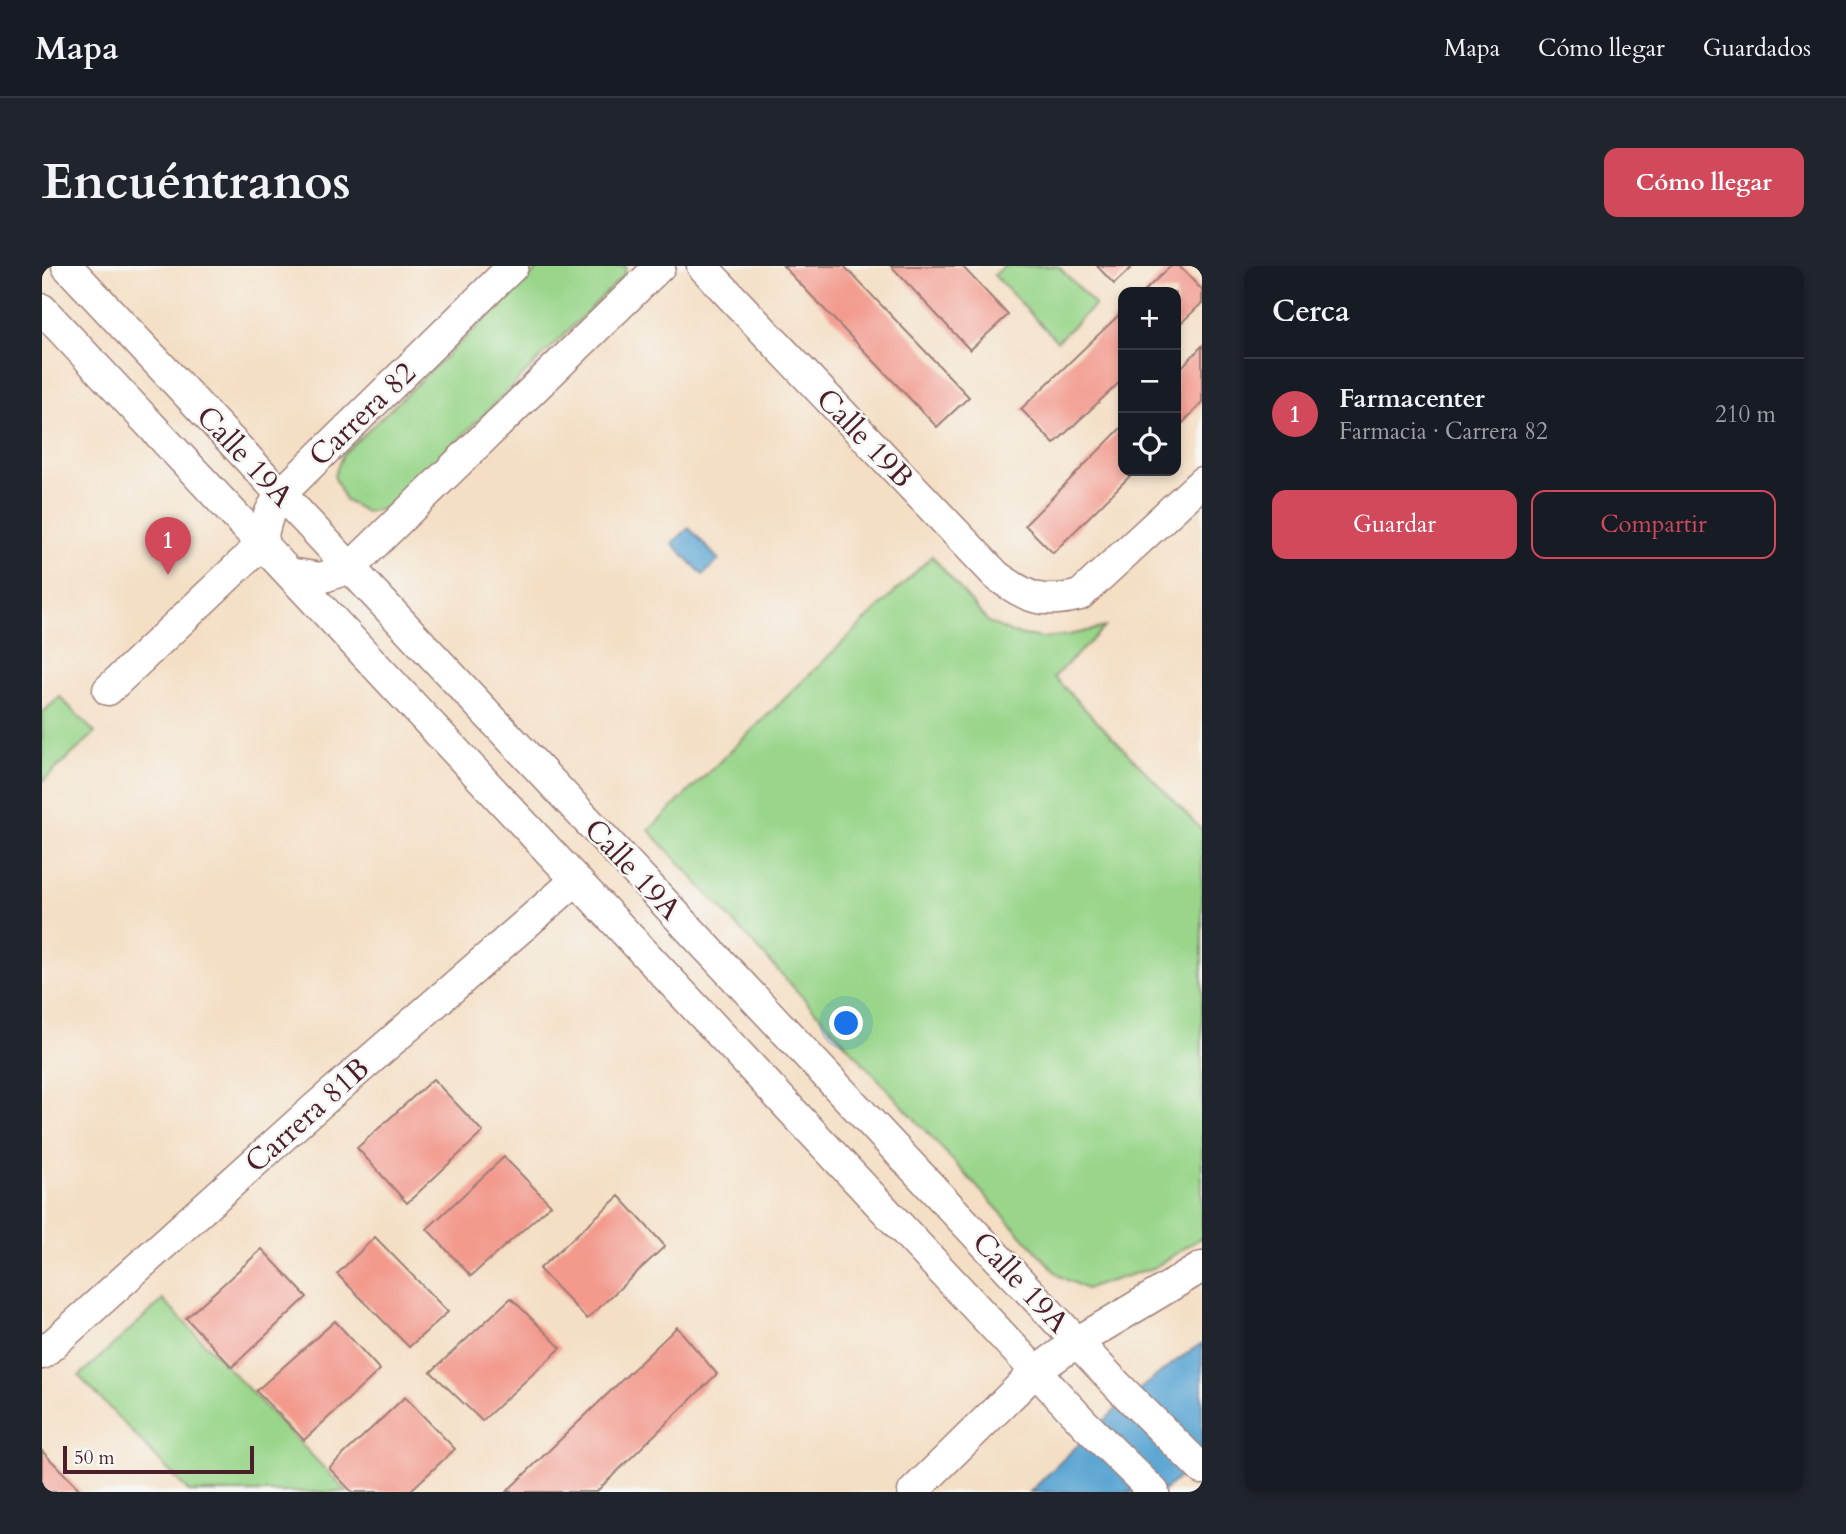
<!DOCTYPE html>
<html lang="es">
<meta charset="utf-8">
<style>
:root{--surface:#171b24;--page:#20242c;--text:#f1f3f6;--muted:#9ea1a6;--line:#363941;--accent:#d1495b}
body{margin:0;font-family:Cardo,serif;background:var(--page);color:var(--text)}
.controls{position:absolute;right:21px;top:21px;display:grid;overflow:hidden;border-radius:14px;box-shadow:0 4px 10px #0003}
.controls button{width:63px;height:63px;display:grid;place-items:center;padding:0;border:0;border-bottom:2px solid var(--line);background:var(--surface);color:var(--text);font:35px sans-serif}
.scale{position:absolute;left:21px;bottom:18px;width:191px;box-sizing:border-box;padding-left:7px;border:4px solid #4a1f2b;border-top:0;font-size:19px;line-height:24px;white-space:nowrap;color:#4a1f2b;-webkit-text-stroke:5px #f6f6f2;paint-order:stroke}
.you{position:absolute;left:805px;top:758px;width:24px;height:24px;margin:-18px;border:5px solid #fff;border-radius:50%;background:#1a73e8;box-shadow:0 0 0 10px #1a73e833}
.badge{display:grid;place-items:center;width:46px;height:46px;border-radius:50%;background:var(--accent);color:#fff;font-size:23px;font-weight:700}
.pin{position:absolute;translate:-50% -58px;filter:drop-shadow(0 2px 4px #0008)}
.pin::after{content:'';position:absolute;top:37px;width:24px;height:21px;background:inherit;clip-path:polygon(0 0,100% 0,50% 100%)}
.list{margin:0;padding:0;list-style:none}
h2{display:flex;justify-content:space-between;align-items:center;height:91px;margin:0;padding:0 28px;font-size:30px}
h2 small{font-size:23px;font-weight:400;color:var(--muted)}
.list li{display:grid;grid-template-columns:46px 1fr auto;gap:21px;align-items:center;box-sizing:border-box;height:112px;padding:0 28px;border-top:2px solid var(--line)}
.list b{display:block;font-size:26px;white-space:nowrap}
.list p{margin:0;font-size:23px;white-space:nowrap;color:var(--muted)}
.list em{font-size:23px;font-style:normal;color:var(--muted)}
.actions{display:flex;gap:14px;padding:21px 28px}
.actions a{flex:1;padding:16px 0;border:2px solid var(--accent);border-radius:14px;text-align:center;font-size:24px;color:var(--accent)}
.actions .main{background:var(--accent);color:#fff}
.icon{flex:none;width:38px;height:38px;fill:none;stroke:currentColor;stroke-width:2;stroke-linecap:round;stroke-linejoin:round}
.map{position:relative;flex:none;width:1160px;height:1226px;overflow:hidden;border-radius:14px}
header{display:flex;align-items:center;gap:42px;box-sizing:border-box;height:98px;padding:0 35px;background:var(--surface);border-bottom:2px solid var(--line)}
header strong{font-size:33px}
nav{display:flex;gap:38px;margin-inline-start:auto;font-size:24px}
.intro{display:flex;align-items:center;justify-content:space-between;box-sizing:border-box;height:168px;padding:0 42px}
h1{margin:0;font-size:49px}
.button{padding:18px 32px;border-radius:14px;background:var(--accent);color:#fff;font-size:24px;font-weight:700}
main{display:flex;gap:42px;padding:0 42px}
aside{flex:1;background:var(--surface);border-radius:14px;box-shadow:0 4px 10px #0003}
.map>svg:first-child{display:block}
</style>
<header>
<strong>Mapa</strong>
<nav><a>Mapa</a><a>Cómo llegar</a><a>Guardados</a></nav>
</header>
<div class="intro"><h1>Encuéntranos</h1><a class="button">Cómo llegar</a></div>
<main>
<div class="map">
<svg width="1160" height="1226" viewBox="0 0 1160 1226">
<rect width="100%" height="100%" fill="#f6f6f2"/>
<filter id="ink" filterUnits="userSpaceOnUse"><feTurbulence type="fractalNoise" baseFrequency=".0143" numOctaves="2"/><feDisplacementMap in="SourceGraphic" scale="14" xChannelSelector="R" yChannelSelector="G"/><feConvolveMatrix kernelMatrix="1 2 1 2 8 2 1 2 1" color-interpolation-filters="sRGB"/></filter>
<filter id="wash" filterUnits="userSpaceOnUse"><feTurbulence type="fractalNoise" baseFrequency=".00686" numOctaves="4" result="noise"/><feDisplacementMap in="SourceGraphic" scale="28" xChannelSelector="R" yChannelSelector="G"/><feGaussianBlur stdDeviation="1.57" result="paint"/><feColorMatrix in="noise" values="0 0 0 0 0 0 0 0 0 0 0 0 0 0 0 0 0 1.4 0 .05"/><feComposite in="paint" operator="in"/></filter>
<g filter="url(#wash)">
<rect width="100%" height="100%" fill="#f4dfc5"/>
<path fill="#99d68a" stroke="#727a5a" stroke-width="2" d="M 499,0 L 584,0 L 583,8 L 349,241 L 324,246 L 303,234 L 292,210 L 301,188 Z
M 962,0 L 1016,0 L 1053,39 L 1015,75 L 952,9 Z
M 890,290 L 946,356 L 970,367 L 1001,372 L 1027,369 L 1063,361 L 1012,411 L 1160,564 L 1160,971 L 1113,1001 L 1044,1023 L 1017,1010 L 607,564 Z
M 18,431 L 53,467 L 0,516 L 0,447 Z
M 121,1034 L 305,1226 L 147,1226 L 37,1110 Z"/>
<path fill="#5ba6d3" stroke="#52627f" stroke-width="2" d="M 647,262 L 677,294 L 661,309 L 630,277 Z
M 1160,1077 L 1160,1191 L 1120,1226 L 988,1226 C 1043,1172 1095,1119 1160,1077 Z"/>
<g id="blocks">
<path fill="#f39a8d" d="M 741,0 L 802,0 L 927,131 L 895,161 Z
M 849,0 L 920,0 L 966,49 L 928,84 Z
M 1055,0 L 1091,0 L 1072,18 Z
M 1129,0 L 1137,0 L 1160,24 L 1160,37 L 1134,62 L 1134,26 L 1101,26 Z
M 1081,45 L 1081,113 L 1012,178 L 979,143 Z
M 1160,80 L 1160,137 L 1134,164 L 1134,107 Z
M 1081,160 L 1081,205 L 1093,205 L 1011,287 L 983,259 Z
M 391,813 L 441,866 L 365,937 L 315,882 Z
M 462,891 L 509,939 L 429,1010 L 385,963 Z
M 577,930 L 623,980 L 545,1053 L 497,1003 Z
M 333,971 L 406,1046 L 367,1081 L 295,1008 Z
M 220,983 L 265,1031 L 190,1101 L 144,1052 Z
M 469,1032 L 519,1082 L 440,1155 L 389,1106 Z
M 293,1055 L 338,1104 L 262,1174 L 214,1125 Z
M 635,1061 L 675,1108 L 554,1226 L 464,1226 Z
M 363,1131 L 413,1183 L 367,1226 L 310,1226 L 287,1202 Z
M 0,1185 L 40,1226 L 0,1226 Z"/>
</g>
</g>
<g filter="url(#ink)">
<use href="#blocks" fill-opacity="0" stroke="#9f7f78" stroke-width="2"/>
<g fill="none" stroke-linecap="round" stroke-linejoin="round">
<defs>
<path id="minor" d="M 25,0 L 1078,1122 L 1160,1203
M 660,0 L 955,310 C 986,332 1000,339 1038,329 L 1160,216
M 0,43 L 1043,1158 L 1112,1226
M 247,307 L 279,312 L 308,302 L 618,0
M 66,424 L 220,278 C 222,258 227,245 239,228 L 471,0
M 0,1088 L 265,849 L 534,614
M 871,1226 L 994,1105 L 1035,1076 L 1160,1001"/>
</defs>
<use href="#minor" stroke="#9f7f78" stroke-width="33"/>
<use href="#minor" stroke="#fff" stroke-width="30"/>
</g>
</g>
<g text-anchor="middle" stroke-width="5" stroke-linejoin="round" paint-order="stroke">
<g font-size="30" fill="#4a1f2b" stroke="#f6f6f2">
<text transform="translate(320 148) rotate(-44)" y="10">Carrera 82</text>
<text transform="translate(823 172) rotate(46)" y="10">Calle 19B</text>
<text transform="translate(203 190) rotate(47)" y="10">Calle 19A</text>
<text transform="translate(591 603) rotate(47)" y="10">Calle 19A</text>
<text transform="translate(265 849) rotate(-42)" y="10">Carrera 81B</text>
<text transform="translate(979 1016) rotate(47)" y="10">Calle 19A</text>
</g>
</g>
</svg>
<div class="controls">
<button>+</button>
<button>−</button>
<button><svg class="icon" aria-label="locate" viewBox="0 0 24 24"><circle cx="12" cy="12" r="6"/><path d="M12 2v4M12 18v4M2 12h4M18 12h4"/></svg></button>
</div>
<div class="scale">50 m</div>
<div class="you"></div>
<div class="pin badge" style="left:126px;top:309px">1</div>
</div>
<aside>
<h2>Cerca<small></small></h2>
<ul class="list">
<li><span class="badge">1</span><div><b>Farmacenter</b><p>Farmacia · Carrera 82</p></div><em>210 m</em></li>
</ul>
<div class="actions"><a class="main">Guardar</a><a>Compartir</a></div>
</aside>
</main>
